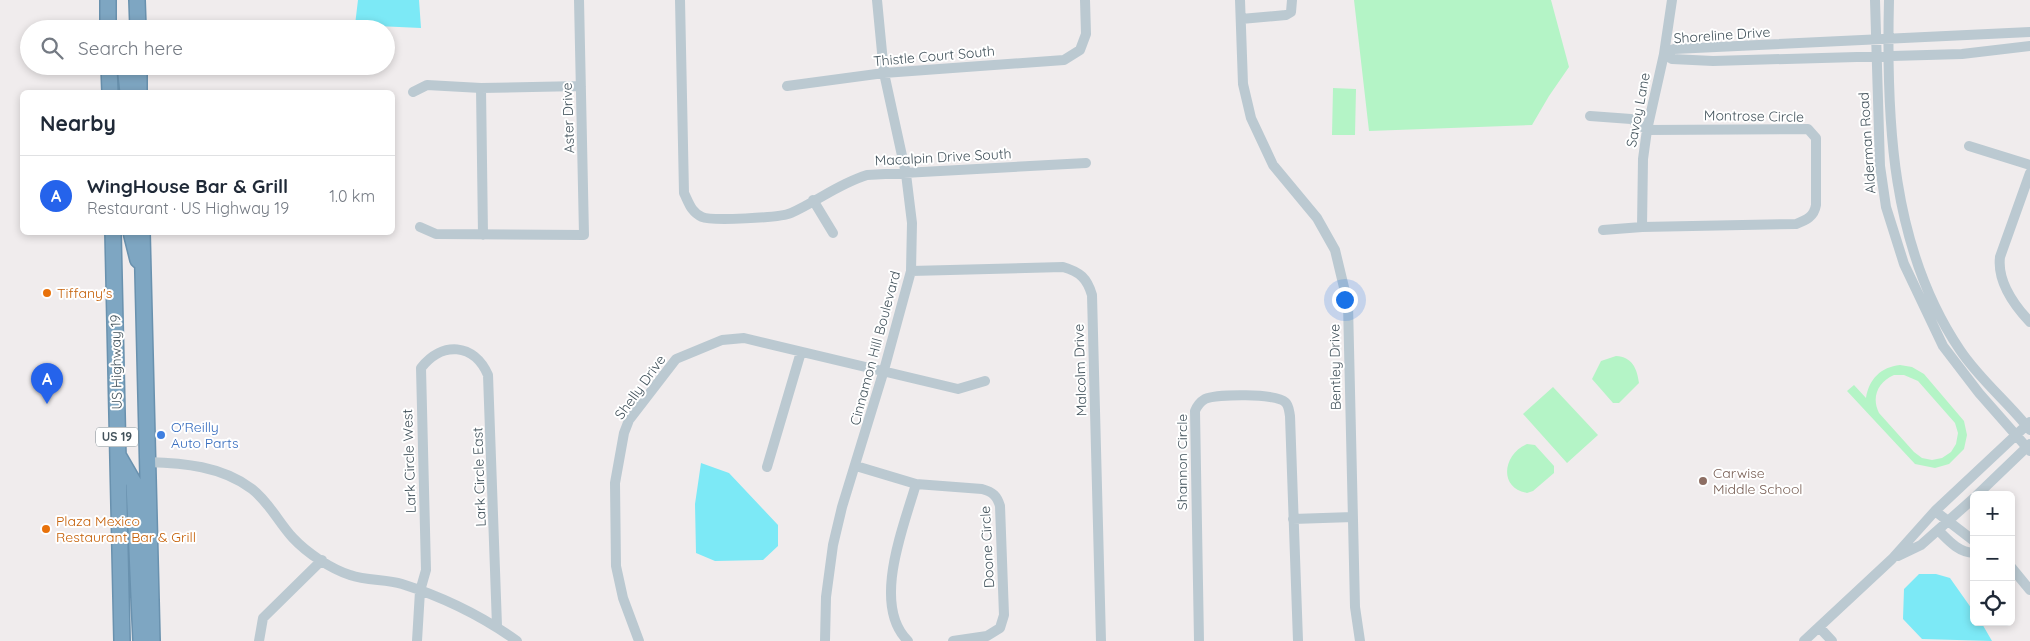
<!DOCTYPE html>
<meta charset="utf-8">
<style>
:root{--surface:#fff;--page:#f6f6f7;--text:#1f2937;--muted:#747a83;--line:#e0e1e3;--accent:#2563eb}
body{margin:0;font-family:Quicksand,sans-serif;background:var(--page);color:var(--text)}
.controls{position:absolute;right:15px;bottom:15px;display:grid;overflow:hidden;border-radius:8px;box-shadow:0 2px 8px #0003}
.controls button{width:45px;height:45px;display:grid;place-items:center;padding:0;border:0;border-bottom:1px solid var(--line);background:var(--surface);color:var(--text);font:25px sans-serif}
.you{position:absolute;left:1344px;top:299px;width:18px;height:18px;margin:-12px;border:4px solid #fff;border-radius:50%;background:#1a73e8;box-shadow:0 0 0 8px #1a73e833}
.badge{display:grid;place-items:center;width:32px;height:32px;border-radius:50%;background:var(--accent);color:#fff;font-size:16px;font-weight:700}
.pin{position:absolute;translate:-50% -41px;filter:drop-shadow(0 1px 2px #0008)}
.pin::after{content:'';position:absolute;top:26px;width:18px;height:15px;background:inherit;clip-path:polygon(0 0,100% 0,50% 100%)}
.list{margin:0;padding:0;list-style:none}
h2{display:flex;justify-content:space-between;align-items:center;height:65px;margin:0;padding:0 20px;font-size:21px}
h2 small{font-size:16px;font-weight:400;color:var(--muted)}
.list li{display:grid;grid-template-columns:32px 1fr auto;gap:15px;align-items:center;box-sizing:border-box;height:80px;padding:0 20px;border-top:1px solid var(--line)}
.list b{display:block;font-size:19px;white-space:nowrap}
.list p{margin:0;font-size:16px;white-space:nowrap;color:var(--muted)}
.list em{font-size:16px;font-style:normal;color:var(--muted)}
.icon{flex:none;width:28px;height:28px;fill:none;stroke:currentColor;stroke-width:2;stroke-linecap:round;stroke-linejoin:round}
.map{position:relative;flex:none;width:2030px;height:641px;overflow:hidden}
.search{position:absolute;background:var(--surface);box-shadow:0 2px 8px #0003;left:20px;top:20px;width:375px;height:55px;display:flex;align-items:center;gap:12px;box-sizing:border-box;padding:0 18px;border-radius:28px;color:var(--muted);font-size:19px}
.panel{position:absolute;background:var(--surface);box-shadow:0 2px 8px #0003;left:20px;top:90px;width:375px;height:145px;border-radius:8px}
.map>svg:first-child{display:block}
</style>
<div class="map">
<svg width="2030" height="641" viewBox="0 0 2030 641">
<rect width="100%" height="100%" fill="#f0eced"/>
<path fill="#b4f4c6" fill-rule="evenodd" d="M 1354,0 L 1551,0 L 1569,67 L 1549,96 L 1532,125 L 1369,131 Z
M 1333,88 L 1356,89 L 1355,135 L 1332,135 Z
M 1616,356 C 1632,357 1637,368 1639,383 L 1619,403 L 1613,403 L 1592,379 L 1601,361 Z
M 1900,365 L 1912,367 L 1924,374 L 1964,421 L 1967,435 L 1964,449 L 1949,464 L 1935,468 L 1915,464 L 1847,391 L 1854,385 L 1866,398 C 1869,379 1881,367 1900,365 ZM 1894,375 L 1904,375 L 1918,381 L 1955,423 L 1958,433 L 1956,444 L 1951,452 L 1942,458 L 1932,460 L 1922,458 L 1914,452 L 1879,413 C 1871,397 1878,382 1894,375 Z
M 1553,387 L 1598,435 L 1567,463 L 1523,414 Z
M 1527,444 L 1535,445 L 1554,466 L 1554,473 L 1533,491 L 1527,493 C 1498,488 1503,454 1527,444 Z"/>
<path fill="#7ce9f6" d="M 358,0 L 419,0 L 421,28 L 355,25 Z
M 701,463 L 729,473 L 778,525 L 778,546 L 763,560 L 715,561 L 696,553 L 695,504 Z
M 1919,574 L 1936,574 L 1950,578 L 1974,612 L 1974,622 L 1981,622 L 1992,641 L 1922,639 L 1903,619 L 1904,589 Z"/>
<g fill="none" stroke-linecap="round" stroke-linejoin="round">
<defs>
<path id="highway" d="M 108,0 L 108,29
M 137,0 L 138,29
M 109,66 L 110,92
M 125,66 L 128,92
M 139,66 L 139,92
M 113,232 L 122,641
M 131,232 L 138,260
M 142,232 L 152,641
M 119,457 L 134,483 L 141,641"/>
</defs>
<use href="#highway" stroke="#6991ae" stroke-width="18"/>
<path stroke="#bbc9d1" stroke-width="10" d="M 680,0 L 684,193 C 689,203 691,212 702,217 C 711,221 780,218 791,213 C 818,201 838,184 867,175 L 1086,163
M 1240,0 L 1243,84 L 1251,118 L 1273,165 L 1317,218 L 1335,250 L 1348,304 L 1355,607 L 1360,641
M 1875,0 L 1880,166 L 1886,207 L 1904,264 L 1943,346 L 1979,393 L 2030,451
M 1889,0 C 1886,120 1891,248 1960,350 C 1980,380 2008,402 2030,430
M 1241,19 L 1286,15 L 1291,12 L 1292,0
M 2030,32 L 1674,49 L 1664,54 L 1672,59 L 1713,61 L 1962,54 L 2030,46
M 787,86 L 884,73 L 1064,60 L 1080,50 L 1086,34 L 1085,0
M 481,88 L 483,235
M 413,92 L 427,85 L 481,88 L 581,86
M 1590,116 L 1631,119 L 1647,130 L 1808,129 L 1816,138 L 1816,205 C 1814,217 1806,220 1796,224 L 1642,227 L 1603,230
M 1969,146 L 2030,165
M 2030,173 L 2000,257 C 1997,282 2014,305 2030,322
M 813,200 L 833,233
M 420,227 L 436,234 L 584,235 L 579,0
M 1642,227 L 1643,159 L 1647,130 L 1664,54 L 1672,0
M 911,271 L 1063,267 C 1080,272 1087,278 1092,295 L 1101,641
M 148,462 C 183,463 222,466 252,489 C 269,502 279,523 293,538 C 307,553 331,569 350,575 C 367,581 386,579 402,584 C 443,597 482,616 517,641
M 856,466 L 916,484
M 767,467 L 801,352
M 1977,495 L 2030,444
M 1935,511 L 1974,541
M 1293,519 L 1353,517
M 1938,530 C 1949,541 1958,552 1974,553
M 1898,556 L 1921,545 L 1974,498
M 2011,567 L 2030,590
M 1819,627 L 1832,641
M 259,641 L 263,618 L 322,560
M 417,641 L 420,591 L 426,570 L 421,368 C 442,341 474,343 488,375 L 497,626
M 639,641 L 623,598 L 616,566 L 615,483 L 624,433 L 629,420 L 676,359 L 722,340 L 744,338 L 958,389 L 985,381
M 825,641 L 826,597 L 833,545 L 842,507 L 884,370 L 911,271 L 912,223 L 906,174 L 884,73 L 877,0
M 908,641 C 871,605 904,526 916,484 L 982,489 C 993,492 997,496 1000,506 L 1004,615 L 1000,628 L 987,636 L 953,641
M 1199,641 L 1195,411 C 1197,406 1200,402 1205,399 C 1216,394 1276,393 1285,402 C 1289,405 1289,411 1290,416 L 1298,641
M 1804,641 L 1892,559 L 1935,511 L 2030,422"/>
<use href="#highway" stroke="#7ea6c2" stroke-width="15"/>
</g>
<g fill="#e8710a" stroke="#fff" stroke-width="2">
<circle cx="47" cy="293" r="5"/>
<circle cx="46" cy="529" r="5"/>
</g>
<circle fill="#3f7fe0" stroke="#fff" stroke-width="2" cx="161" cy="435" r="5"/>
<circle fill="#8d6e63" stroke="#fff" stroke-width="2" cx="1703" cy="481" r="5"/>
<g text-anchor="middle" stroke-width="4" stroke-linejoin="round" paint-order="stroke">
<rect fill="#fff" stroke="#7b878d" stroke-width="1" x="96" y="427.5" width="42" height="19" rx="4"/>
<g font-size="12" font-weight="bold" fill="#43535c">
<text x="117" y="441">US 19</text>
</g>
<g font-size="14" fill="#43535c" stroke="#fff">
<text transform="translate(1722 35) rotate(-4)" y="5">Shoreline Drive</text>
<text transform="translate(934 56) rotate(-5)" y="5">Thistle Court South</text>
<text transform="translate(1638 110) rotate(-79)" y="5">Savoy Lane</text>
<text transform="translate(1754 116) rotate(1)" y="5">Montrose Circle</text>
<text transform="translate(568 118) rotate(-92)" y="5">Aster Drive</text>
<text transform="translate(1867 143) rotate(-94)" y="5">Alderman Road</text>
<text transform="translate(943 157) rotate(-3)" y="5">Macalpin Drive South</text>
<text transform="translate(875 348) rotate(-75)" y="5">Cinnamon Hill Boulevard</text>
<text transform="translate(116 362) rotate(-91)" y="5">US Highway 19</text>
<text transform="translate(1335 367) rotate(-91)" y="5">Bentley Drive</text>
<text transform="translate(1080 370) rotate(-92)" y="5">Malcolm Drive</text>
<text transform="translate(640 387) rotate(-54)" y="5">Shelly Drive</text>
<text transform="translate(409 461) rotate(-92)" y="5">Lark Circle West</text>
<text transform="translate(1182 462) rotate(-90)" y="5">Shannon Circle</text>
<text transform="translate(479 477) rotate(-92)" y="5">Lark Circle East</text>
<text transform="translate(987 547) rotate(-93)" y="5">Doone Circle</text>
</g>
<g font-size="14" fill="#c56008" stroke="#fff" text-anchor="start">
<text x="57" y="298">Tiffany's</text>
<text x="56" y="526">Plaza Mexico<tspan x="56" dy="16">Restaurant Bar &amp; Grill</tspan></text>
</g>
<g font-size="14" fill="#366cbe" stroke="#fff" text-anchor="start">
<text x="171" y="432">O'Reilly<tspan x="171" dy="16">Auto Parts</tspan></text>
</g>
<g font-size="14" fill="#785e54" stroke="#fff" text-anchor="start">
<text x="1713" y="478">Carwise<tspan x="1713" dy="16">Middle School</tspan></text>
</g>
</g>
</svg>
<div class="controls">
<button>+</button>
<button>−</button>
<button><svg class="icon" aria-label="locate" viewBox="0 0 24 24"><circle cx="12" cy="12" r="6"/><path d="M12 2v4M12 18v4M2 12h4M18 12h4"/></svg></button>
</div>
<div class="you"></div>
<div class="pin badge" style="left:47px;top:404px">A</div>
<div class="search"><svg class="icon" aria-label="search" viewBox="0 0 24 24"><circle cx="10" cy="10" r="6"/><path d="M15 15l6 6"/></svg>Search here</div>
<section class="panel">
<h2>Nearby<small></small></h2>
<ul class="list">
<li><span class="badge">A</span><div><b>WingHouse Bar &amp; Grill</b><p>Restaurant · US Highway 19</p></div><em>1.0 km</em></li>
</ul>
</section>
</div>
